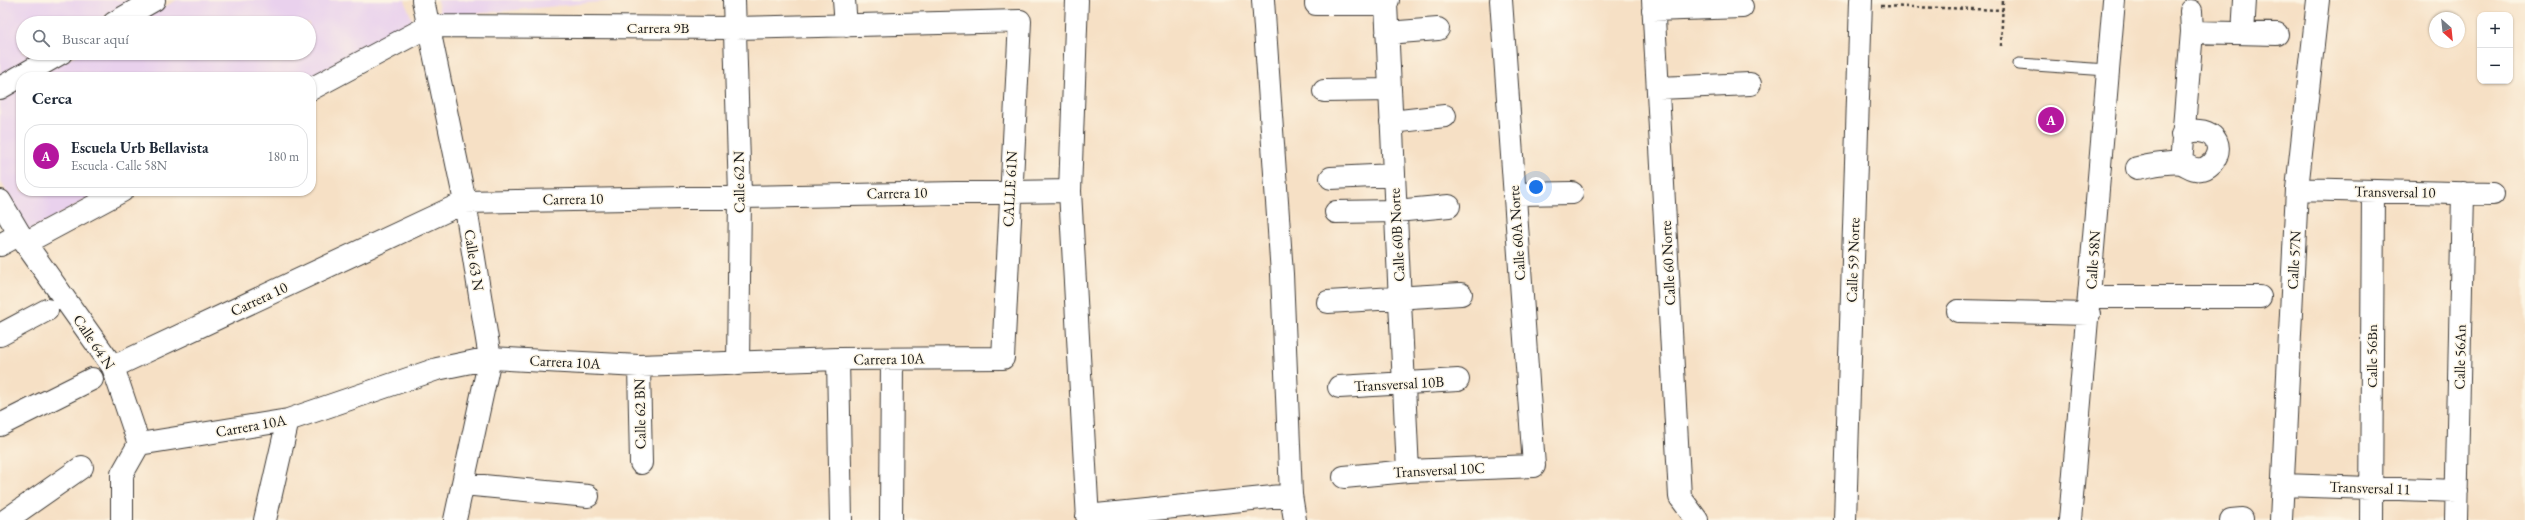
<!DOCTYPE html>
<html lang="es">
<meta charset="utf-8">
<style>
:root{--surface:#fff;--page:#f6f6f7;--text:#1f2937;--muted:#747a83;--line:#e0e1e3;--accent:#b5179e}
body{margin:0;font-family:"EB Garamond",serif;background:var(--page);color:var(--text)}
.controls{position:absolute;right:12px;top:12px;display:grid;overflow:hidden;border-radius:8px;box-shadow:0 1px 3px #0004}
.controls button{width:36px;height:36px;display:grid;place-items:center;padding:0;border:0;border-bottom:1px solid var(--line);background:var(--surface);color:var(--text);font:20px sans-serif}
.compass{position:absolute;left:2429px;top:12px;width:36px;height:36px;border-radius:50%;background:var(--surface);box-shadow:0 1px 3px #0004;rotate:153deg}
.you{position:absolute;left:1536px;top:187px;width:14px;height:14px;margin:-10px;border:3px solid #fff;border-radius:50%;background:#1a73e8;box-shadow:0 0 0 6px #1a73e833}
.badge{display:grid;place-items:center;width:26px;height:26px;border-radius:50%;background:var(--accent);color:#fff;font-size:13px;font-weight:700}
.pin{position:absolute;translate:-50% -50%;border:2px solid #fff;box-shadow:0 1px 4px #0006}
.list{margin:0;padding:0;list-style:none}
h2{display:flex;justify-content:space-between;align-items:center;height:52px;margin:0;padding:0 16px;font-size:17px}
h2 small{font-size:13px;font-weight:400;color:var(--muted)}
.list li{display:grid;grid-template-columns:26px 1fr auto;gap:12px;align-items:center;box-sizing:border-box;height:64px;margin:0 8px 8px;padding:0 8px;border:1px solid var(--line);border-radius:16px}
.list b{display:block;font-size:15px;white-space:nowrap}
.list p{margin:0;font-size:13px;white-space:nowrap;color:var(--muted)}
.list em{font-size:13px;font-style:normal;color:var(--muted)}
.icon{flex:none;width:22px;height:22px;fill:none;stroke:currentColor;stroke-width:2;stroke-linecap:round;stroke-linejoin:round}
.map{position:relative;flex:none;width:2525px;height:520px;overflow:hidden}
.search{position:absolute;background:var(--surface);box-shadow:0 1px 3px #0004;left:16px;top:16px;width:300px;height:44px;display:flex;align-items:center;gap:10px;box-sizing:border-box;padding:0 14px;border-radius:22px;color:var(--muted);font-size:15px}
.panel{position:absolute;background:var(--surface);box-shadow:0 1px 3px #0004;left:16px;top:72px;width:300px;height:124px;border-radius:16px}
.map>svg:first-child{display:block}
</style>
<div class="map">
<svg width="2525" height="520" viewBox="0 0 2525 520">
<rect width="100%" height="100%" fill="#fcf5e5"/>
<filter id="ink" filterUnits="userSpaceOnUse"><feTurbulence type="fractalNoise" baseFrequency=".025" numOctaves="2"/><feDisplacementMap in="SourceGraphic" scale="8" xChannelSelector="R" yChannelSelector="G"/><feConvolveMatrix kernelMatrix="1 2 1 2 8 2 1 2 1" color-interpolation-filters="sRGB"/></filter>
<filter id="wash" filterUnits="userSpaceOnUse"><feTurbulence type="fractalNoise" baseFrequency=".012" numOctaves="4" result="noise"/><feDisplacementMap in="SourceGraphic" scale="16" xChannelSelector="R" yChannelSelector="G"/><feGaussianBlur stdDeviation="0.9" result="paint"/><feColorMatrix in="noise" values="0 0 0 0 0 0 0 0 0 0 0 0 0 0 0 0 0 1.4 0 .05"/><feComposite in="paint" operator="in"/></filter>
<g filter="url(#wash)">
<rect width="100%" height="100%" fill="#f6e0c5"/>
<path fill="#e9d1ed" d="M 0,0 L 135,0 L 94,23 L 23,23 L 23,53 L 41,53 L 0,76 Z
M 177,0 L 405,0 L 413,23 L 311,77 L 34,77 L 79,53 L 309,53 L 309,23 L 134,23 Z
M 437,0 L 621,0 L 441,17 Z
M 21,84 L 21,191 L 102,191 L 28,231 L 0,180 L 0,96 Z"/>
</g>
<g filter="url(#ink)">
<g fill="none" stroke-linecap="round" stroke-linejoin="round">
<defs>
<path id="service" d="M 2019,64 L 2107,70"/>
<path id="minor" d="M 423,0 L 465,202 L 490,358 L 455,520
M 734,0 L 740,195 L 738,364
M 844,0 L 846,26
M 1077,0 L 1070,191 L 1088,520
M 1263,0 L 1282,274 L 1291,495 L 1295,520
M 1388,0 L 1386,4 L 1408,471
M 1653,0 L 1680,497 L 1697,520
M 1316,4 L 1386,4
M 1653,10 L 1742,7
M 114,23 L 154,0
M 2192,32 L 2277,34
M 1387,33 L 1438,29
M 2243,33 L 2245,0
M 0,88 L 61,53
M 1659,88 L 1750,84
M 1324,91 L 1390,90
M 1391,122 L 1445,116
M 2181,163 L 2192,32 L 2191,11
M 2137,168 C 2150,166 2168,161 2181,163 C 2188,165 2193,171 2201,169 C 2205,169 2210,165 2212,163 C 2229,142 2206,122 2182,135
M 1331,178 L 1394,175
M 2297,189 L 2493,194
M 1514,194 L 1572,193
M 0,201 L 25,243 L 113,367 L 139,444 L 122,474 L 122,520
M 1336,212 L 1396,211 L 1449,206
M 25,243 L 122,191
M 0,245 L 20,234
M 2090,297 L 2260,297
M 1328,302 L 1461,294
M 1958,311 L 2089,314
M 0,335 L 47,310
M 838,359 L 841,520
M 639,366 L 641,463
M 113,367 L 465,202 L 1070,191
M 1339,387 L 1458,380
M 0,425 L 92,379
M 139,444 L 288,420 L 437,369 L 490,358 L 639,366 L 838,359 L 1003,358 L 1020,21 L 735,28 L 429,26 L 311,89
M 1344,477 L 1408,471 L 1534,466 L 1501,0
M 463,484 L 588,496
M 2283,485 L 2457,491
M 1087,516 L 1291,495
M 6,520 L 82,467
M 265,520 L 288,420
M 891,520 L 892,359
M 1845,520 L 1861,0
M 2070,520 L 2114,0
M 2231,520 L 2242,519
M 2281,520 L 2297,189 L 2318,0
M 2371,520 L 2373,191
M 2456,520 L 2463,193"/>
</defs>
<use href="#service" stroke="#3d3935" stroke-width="13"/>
<use href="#minor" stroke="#3d3935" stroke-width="24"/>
<path stroke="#3d3935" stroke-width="2.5" stroke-dasharray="3 3" stroke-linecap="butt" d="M 1881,6 L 2003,10
M 2001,46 L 2003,0"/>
<use href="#service" stroke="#fff" stroke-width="11"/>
<use href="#minor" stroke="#fff" stroke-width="22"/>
</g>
</g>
<g text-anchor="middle" stroke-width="3" stroke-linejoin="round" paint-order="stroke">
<g font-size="15" fill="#1c1c1c" stroke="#fcf5e5">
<text x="658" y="33">Carrera 9B</text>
<text transform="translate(739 182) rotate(-91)" y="5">Calle 62 N</text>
<text transform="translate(1010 189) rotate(-87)" y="5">CALLE 61N</text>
<text transform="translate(2395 192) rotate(1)" y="5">Transversal 10</text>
<text transform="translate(897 193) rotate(-1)" y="5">Carrera 10</text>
<text transform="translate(573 199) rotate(-1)" y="5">Carrera 10</text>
<text transform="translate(1517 233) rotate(-94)" y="5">Calle 60A Norte</text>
<text transform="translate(1397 235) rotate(-93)" y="5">Calle 60B Norte</text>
<text transform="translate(474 260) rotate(81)" y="5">Calle 63 N</text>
<text transform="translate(1853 260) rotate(-88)" y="5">Calle 59 Norte</text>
<text transform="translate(2093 260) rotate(-86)" y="5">Calle 58N</text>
<text transform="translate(2294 260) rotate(-87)" y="5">Calle 57N</text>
<text transform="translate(1668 263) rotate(-93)" y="5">Calle 60 Norte</text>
<text transform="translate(259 299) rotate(-25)" y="5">Carrera 10</text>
<text transform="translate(94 342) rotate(56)" y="5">Calle 64 N</text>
<text transform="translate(2372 356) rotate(-90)" y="5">Calle 56Bn</text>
<text transform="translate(2460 357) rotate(-89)" y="5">Calle 56An</text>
<text transform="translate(889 359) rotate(-1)" y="5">Carrera 10A</text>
<text transform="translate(565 362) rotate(3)" y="5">Carrera 10A</text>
<text transform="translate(1399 384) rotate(-3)" y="5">Transversal 10B</text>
<text transform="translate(640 414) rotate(-91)" y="5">Calle 62 BN</text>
<text transform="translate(251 426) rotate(-10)" y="5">Carrera 10A</text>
<text transform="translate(1439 470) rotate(-3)" y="5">Transversal 10C</text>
<text transform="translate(2370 488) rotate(2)" y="5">Transversal 11</text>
</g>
</g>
</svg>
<div class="controls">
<button>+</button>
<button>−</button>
</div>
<svg class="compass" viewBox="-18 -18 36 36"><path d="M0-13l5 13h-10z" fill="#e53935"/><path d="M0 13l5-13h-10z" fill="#747a83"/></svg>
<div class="you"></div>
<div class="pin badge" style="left:2051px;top:120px">A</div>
<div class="search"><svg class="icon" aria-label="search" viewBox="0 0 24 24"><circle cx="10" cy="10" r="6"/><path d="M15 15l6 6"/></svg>Buscar aquí</div>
<section class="panel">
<h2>Cerca<small></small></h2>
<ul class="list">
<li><span class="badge">A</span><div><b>Escuela Urb Bellavista</b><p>Escuela · Calle 58N</p></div><em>180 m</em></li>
</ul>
</section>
</div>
